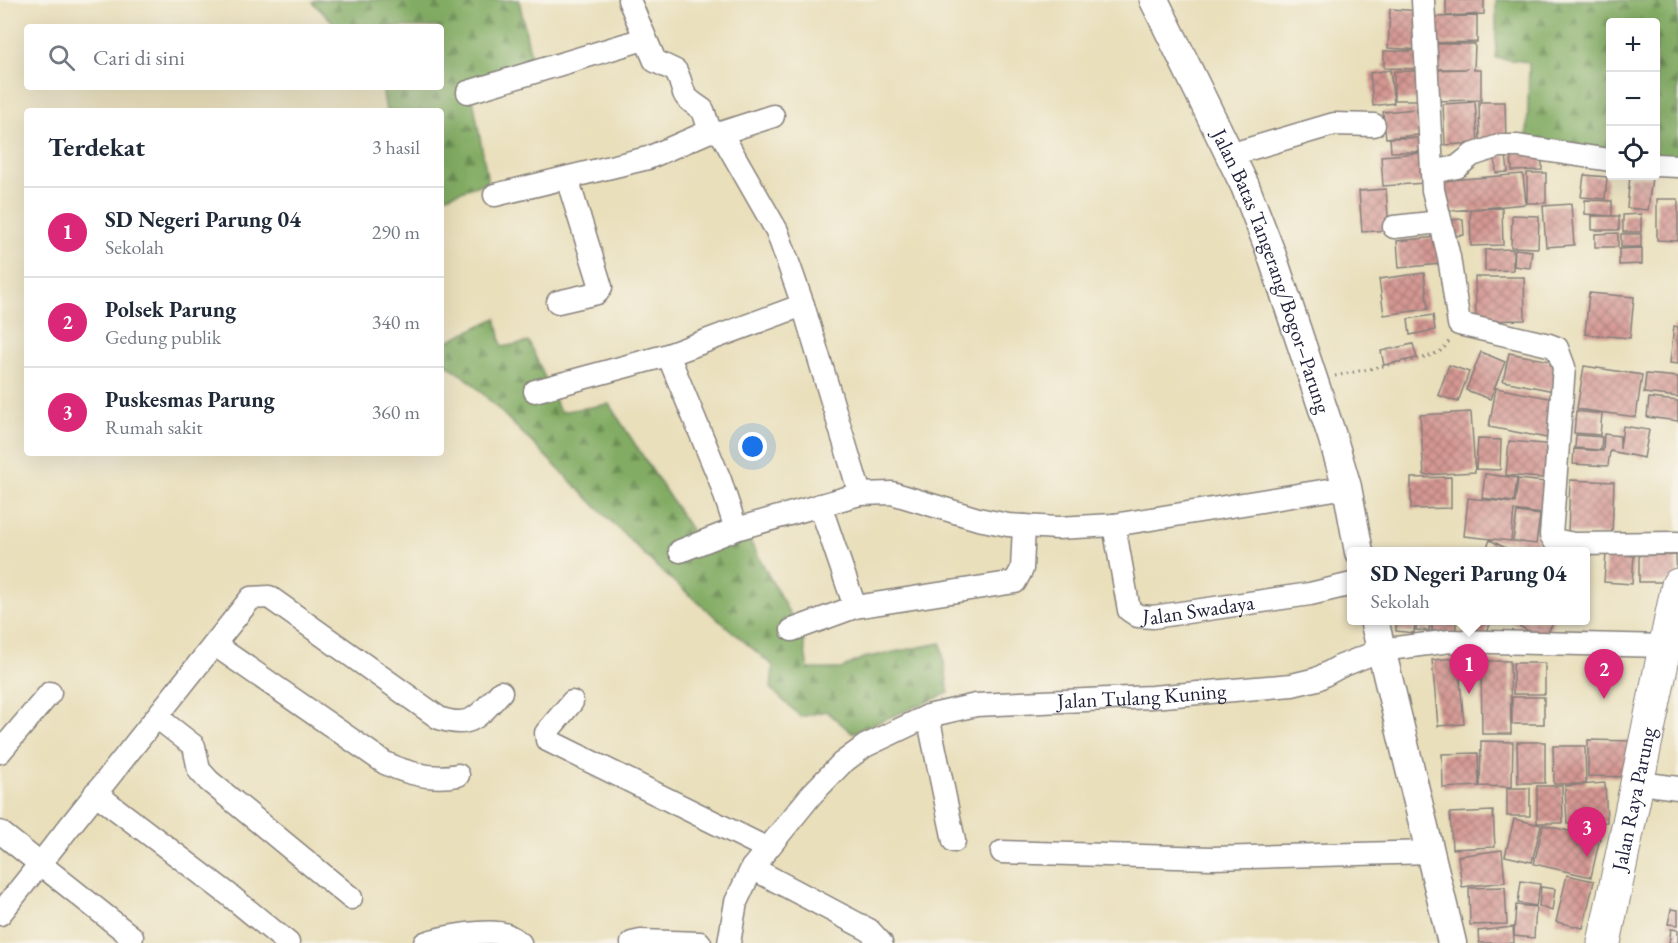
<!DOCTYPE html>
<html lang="id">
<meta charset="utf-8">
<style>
:root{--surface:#fff;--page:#f6f6f7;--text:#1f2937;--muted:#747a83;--line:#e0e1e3;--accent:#db2777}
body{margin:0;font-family:"EB Garamond",serif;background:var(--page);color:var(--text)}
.controls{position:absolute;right:18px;top:18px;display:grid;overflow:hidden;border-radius:6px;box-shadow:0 6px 24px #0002}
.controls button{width:54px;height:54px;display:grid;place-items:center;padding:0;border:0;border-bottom:2px solid var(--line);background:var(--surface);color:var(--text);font:30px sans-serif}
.you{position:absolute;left:753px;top:447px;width:21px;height:21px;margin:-15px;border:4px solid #fff;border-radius:50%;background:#1a73e8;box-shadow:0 0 0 9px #1a73e833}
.badge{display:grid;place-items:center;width:39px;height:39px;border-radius:50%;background:var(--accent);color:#fff;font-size:20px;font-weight:700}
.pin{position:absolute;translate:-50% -50px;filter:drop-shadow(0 2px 3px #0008)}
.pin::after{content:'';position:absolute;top:32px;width:21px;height:18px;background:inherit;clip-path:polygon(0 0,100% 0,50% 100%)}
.popup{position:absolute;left:1347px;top:547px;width:243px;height:78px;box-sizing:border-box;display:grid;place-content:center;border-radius:6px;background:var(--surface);filter:drop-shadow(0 2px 4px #0005);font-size:20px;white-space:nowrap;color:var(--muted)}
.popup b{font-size:22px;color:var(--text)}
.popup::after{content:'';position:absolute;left:50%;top:100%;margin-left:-12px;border:12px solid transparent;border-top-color:var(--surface)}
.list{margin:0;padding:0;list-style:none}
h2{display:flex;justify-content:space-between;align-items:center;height:78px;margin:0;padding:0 24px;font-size:26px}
h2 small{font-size:20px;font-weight:400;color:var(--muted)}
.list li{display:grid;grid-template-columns:39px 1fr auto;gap:18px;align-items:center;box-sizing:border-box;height:90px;padding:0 24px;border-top:2px solid var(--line)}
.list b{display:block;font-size:22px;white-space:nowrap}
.list p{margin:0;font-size:20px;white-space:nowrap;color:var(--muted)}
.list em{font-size:20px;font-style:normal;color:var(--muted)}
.icon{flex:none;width:33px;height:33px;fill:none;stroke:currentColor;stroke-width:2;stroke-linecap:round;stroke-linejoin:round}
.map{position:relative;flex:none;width:1678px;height:943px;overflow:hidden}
.search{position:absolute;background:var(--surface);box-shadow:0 6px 24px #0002;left:24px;top:24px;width:420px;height:66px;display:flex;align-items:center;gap:15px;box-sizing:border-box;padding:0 21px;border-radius:6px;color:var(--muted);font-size:22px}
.panel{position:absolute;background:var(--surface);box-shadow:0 6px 24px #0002;left:24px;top:108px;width:420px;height:348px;border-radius:6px}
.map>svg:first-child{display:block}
</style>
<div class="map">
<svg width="1678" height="943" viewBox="0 0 1678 943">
<defs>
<pattern id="forest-firs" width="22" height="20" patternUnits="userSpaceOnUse" patternTransform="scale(1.5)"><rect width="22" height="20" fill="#82ac63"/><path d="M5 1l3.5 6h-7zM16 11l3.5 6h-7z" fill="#6a8c53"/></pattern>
<pattern id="building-cross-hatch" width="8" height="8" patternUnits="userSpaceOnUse" patternTransform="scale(1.5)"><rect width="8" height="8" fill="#d59893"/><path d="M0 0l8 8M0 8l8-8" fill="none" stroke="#ac7c79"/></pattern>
</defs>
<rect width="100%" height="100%" fill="#f7f3e8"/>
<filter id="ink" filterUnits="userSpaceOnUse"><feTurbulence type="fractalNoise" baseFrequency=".0167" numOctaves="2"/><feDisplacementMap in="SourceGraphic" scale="12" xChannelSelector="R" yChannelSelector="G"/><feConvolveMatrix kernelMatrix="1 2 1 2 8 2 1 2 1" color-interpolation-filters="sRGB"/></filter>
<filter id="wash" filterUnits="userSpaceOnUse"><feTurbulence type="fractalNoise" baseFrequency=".008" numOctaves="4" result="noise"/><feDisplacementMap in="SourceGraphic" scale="24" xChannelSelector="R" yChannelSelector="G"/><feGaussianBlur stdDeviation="1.35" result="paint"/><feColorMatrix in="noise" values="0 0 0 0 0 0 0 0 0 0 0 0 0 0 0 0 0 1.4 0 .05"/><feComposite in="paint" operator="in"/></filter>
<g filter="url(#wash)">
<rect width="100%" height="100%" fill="#e9dfbb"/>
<path fill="url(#forest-firs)" stroke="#52674f" stroke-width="1.5" d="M 315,0 L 519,0 L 531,57 L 470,82 L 488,182 L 441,198 L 441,111 L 386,111 L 382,87 L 441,87 L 441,27 L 338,27 L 312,2 Z
M 1496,0 L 1678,0 L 1678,162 L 1656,160 L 1656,22 L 1610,22 L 1610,155 L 1527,145 L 1529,62 L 1496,58 Z
M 496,318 L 502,347 L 529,342 L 560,412 L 609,404 L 706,553 L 746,534 L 803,638 L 808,669 L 841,669 L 863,658 L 941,643 L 949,693 L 852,733 L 826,711 L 801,717 L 771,689 L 773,666 L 660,570 L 470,381 L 441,360 L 441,344 Z"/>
<g id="blocks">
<path fill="url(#building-cross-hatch)" d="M 1446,0 L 1484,0 L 1484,14 L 1446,16 Z
M 1390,9 L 1422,11 L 1420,50 L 1388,48 Z
M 1477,16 L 1477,42 L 1433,43 L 1432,17 Z
M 1432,44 L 1475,44 L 1474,70 L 1481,70 L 1481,100 L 1434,101 L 1434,70 L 1468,69 L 1432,69 Z
M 1384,51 L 1418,51 L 1418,69 L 1384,68 Z
M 1390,70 L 1394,103 L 1373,106 L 1370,73 Z
M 1394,71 L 1426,71 L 1426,100 L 1394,100 Z
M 1475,102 L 1478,143 L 1445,145 L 1443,104 Z
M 1479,102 L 1505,102 L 1506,141 L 1480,142 Z
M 1416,109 L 1419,135 L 1386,138 L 1383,112 Z
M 1390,138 L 1421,138 L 1421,152 L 1391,152 Z
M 1542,152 L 1542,170 L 1512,171 L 1511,153 Z
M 1421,153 L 1424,183 L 1383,186 L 1381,156 Z
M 1495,155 L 1506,155 L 1508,172 L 1496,173 Z
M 1527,173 L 1546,173 L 1546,203 L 1527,203 Z
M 1523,174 L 1526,204 L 1440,212 L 1438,181 Z
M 1584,175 L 1607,177 L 1605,199 L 1581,197 Z
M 1630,176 L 1652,177 L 1648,210 L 1627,208 Z
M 1386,189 L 1389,230 L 1362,232 L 1359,191 Z
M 1657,199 L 1678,199 L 1678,241 L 1657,240 Z
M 1585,200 L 1612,201 L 1612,216 L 1585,214 Z
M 1571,204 L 1574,245 L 1546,247 L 1543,206 Z
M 1502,208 L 1503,245 L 1471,246 L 1470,209 Z
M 1641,214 L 1641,232 L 1623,232 L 1623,215 Z
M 1512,215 L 1539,216 L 1538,248 L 1511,247 Z
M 1592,216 L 1619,216 L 1619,230 L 1592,230 Z
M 1463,219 L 1464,235 L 1450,236 L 1449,220 Z
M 1618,233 L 1618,247 L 1595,247 L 1595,234 Z
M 1621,234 L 1641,234 L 1641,247 L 1621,247 Z
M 1437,237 L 1440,264 L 1399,268 L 1397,241 Z
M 1642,248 L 1642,264 L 1619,265 L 1619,249 Z
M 1513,249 L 1513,270 L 1485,271 L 1485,250 Z
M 1515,249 L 1532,251 L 1530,268 L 1514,266 Z
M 1424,273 L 1428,309 L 1384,315 L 1379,279 Z
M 1475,277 L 1524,277 L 1525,320 L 1476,321 Z
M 1589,293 L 1634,297 L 1630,338 L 1585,334 Z
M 1433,315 L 1435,330 L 1410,335 L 1408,319 Z
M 1674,326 L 1678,327 L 1678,364 L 1670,363 Z
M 1413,344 L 1417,358 L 1384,365 L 1381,351 Z
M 1481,352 L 1505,362 L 1490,399 L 1466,390 Z
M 1509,353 L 1560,363 L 1554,391 L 1503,381 Z
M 1449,365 L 1469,372 L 1458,402 L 1438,395 Z
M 1584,366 L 1642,375 L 1636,417 L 1577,409 Z
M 1646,374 L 1678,377 L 1678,397 L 1644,393 Z
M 1496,388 L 1560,400 L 1552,439 L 1489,427 Z
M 1649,398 L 1678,401 L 1678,421 L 1647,417 Z
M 1576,411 L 1602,414 L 1600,435 L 1574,433 Z
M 1471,412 L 1475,472 L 1424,475 L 1420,415 Z
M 1623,426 L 1649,430 L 1644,458 L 1610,451 L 1608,466 L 1573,464 L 1574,449 L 1603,451 L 1604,434 L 1620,436 L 1620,449 Z
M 1576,435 L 1602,437 L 1601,450 L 1575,448 Z
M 1478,439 L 1501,440 L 1500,470 L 1476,469 Z
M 1509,441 L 1556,445 L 1553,479 L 1506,475 Z
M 1485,474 L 1517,478 L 1514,502 L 1482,498 Z
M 1451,477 L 1451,508 L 1411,509 L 1411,478 Z
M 1518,479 L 1554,483 L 1550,515 L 1514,510 L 1511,541 L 1464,536 L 1468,498 L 1515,503 Z
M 1570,480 L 1614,482 L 1612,535 L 1568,533 Z
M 1517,512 L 1540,515 L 1536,544 L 1513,541 Z
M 1490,540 L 1513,552 L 1485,552 Z
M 1606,554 L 1634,556 L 1632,584 L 1604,582 Z
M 1639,555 L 1676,555 L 1677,582 L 1639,582 Z
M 1396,620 L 1415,620 L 1414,633 L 1396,631 Z
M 1417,620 L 1430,620 L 1429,631 L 1416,630 Z
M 1432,620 L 1456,620 L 1456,634 L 1432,634 Z
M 1468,620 L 1492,620 L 1483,640 L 1463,631 Z
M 1507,620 L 1554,620 L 1545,639 Z
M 1458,658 L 1464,724 L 1438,726 L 1432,660 Z
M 1481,661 L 1510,661 L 1511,734 L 1482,734 Z
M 1513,663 L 1545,663 L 1545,694 L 1513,694 Z
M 1512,697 L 1544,697 L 1544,724 L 1512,724 Z
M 1588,740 L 1632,741 L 1632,777 L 1588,776 Z
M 1481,741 L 1513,742 L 1512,787 L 1480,786 Z
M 1517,742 L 1545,742 L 1545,783 L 1518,783 Z
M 1553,746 L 1585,746 L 1586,784 L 1554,784 Z
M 1478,753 L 1479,786 L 1443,788 L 1442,754 Z
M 1605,783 L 1607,822 L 1567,824 L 1565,786 Z
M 1537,786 L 1562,786 L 1563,823 L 1537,823 Z
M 1507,788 L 1530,788 L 1530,816 L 1507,816 Z
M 1493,811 L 1495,847 L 1452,849 L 1450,813 Z
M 1514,819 L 1541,825 L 1532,862 L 1505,856 Z
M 1543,825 L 1600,838 L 1591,877 L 1534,864 Z
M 1502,850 L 1505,882 L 1462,887 L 1458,856 Z
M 1567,875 L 1594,881 L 1583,928 L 1556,922 Z
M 1521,881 L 1540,884 L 1536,906 L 1518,903 Z
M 1505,887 L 1507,924 L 1470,925 L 1469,888 Z
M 1541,887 L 1555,889 L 1552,911 L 1539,906 Z
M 1516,905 L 1536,907 L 1534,938 L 1514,936 Z
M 1671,909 L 1678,910 L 1678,925 L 1668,924 Z
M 1513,927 L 1514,943 L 1479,943 L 1478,931 Z
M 1671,929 L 1678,930 L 1678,943 L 1669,943 Z"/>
</g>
</g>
<g filter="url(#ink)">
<use href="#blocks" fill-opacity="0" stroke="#86807b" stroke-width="1.5"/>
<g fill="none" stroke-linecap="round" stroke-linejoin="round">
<defs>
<g id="minor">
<path d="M 629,0 L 655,61 L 676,71 C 688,96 676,92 703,110 L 710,131"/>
<path d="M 1423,0 L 1433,190 L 1449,257 L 1459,324 L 1549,345 L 1557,348 L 1564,367 L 1551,535 L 1554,540 L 1574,544 L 1678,543"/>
<path d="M 468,92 L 644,39"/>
<path d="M 721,133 L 777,231 L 803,305 L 860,494"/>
<path d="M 1229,155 L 1334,124 L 1374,125"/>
<path d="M 1656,165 L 1678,166"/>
<path d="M 1432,172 L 1457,167 L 1472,155 L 1499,146 L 1518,146 L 1610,160"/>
<path d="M 495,195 L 648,158 L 710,131 L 721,133 L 773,116"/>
<path d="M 1394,227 L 1440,222"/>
<path d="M 558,302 L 597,293 L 601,287 L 567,178"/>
<path d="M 668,355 L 720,480 L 736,529"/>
<path d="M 535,391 L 668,355 L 803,305"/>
<path d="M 820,505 L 855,607"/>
<path id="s1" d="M 1114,525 L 1129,610 L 1138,616 L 1153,617 L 1310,594 L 1352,584"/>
<path d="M 680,551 L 736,529 L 860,494 L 892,493 L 978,519 L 1008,525 L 1057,528 L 1114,525 L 1347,487"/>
<path d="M 792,630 L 855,607 L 1015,582 L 1022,569 L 1024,526"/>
<path d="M 215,645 L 385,763 C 408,774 432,780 458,775"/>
<path d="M 572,702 L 546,733 L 547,740 L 766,848"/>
<path d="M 928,716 L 954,841"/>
<path d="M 158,718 L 194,746 L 199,770 L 209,781 L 351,898"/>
<path d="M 0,752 L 50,693"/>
<path d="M 1655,785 L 1678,788"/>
<path d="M 95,793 L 228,894 L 288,943"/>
<path d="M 0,832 L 132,937"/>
<path d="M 1002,852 L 1212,858 L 1432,852"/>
<path d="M 752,868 L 869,930 L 881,943"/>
<path d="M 0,914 L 251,598 L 269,597 L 439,718 C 472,730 480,714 501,692"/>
<path d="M 425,943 C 441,937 491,928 507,935 C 511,937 516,940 520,943"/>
<path d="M 632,943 L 641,941 L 700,943"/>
<path id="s2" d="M 729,943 L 736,902 L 752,868 L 812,794 L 842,763 L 865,746 L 928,716 L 976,705 L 1152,697 L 1292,685 L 1317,679 L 1339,667 L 1381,650 L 1450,641 L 1666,646"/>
</g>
<g id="major">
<path id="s3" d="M 1154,0 L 1245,186 L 1271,253 L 1332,436 L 1347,487 L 1359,552"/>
<path d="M 1374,620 L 1452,943"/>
</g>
<g id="highway">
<path id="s4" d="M 1604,943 L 1678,585"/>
</g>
</defs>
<use href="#minor" stroke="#86807b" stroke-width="25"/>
<use href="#major" stroke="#86807b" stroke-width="31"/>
<use href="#highway" stroke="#86807b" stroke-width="35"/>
<path stroke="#86807b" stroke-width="3" stroke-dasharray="1.5 4.5" stroke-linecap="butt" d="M 1335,376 L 1427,357 L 1443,350 L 1449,341"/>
<use href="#minor" stroke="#fff" stroke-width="22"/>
<use href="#major" stroke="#fff" stroke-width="28"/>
<use href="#highway" stroke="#fff" stroke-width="33"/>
</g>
</g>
<g text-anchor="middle" stroke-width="4.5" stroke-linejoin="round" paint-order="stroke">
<g font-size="21" fill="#22223b" stroke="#f7f3e8">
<text dy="7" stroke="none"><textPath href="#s3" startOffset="296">Jalan Batas Tangerang/Bogor–Parung</textPath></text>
<text dy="7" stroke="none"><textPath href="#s1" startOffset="158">Jalan Swadaya</textPath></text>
<text dy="7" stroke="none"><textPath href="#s2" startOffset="531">Jalan Tulang Kuning</textPath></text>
<text dy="7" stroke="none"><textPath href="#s4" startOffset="147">Jalan Raya Parung</textPath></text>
</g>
</g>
</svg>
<div class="controls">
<button>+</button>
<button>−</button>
<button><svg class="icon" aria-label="locate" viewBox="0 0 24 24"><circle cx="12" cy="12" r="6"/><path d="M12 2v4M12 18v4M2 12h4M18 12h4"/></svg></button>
</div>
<div class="you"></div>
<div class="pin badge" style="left:1469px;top:694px">1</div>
<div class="popup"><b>SD Negeri Parung 04</b>Sekolah</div>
<div class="pin badge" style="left:1604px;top:699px">2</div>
<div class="pin badge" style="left:1587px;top:857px">3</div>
<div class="search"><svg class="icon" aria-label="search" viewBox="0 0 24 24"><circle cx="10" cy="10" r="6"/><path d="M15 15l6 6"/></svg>Cari di sini</div>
<section class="panel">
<h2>Terdekat<small>3 hasil</small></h2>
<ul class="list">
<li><span class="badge">1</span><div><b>SD Negeri Parung 04</b><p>Sekolah</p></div><em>290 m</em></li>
<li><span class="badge">2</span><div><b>Polsek Parung</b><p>Gedung publik</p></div><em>340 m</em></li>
<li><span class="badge">3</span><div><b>Puskesmas Parung</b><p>Rumah sakit</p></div><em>360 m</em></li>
</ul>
</section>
</div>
